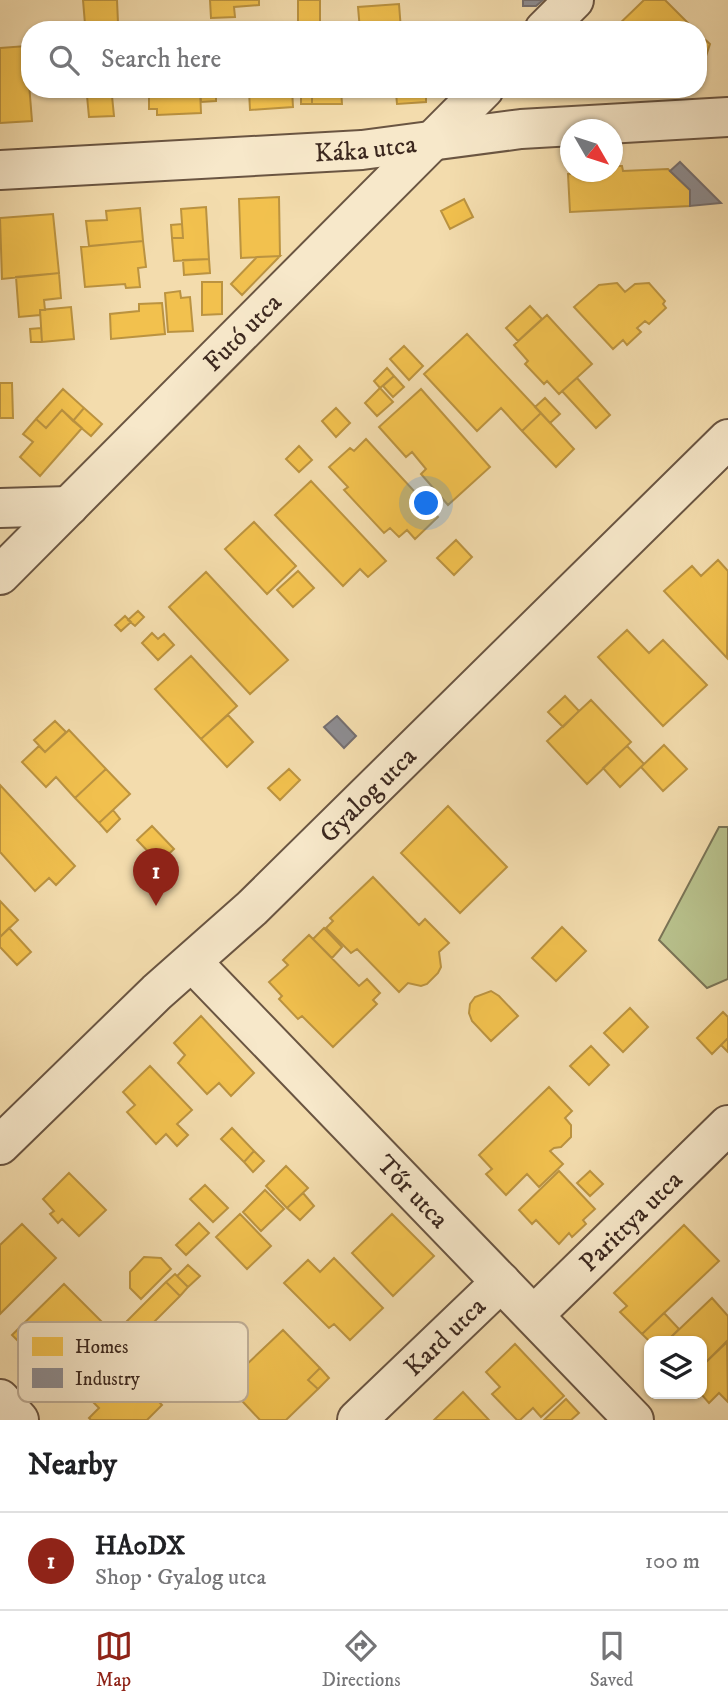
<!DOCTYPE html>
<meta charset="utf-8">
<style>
:root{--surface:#fff;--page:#f2f2f2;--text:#202124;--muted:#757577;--line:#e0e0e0;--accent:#8f2418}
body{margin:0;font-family:"IM FELL DW Pica",serif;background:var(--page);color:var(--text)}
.controls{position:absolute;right:21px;bottom:21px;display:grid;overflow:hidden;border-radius:14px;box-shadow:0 2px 5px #0004}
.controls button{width:63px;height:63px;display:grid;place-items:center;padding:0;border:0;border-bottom:2px solid var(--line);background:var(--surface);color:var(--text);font:35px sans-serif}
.compass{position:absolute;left:560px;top:119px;width:63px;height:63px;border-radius:50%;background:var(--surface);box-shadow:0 2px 5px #0004;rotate:129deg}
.you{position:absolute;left:427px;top:504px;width:24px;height:24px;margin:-18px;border:5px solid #fff;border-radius:50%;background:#1a73e8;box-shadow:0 0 0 10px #1a73e833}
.badge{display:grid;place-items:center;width:46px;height:46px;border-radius:50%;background:var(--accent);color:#fff;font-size:23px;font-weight:700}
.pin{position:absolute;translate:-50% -58px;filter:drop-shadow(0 2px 4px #0008)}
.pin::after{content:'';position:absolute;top:37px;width:24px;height:21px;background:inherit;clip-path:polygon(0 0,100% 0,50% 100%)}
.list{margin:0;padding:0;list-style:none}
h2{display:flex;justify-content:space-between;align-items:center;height:91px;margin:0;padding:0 28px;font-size:30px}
h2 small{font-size:23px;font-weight:400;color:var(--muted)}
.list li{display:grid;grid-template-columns:46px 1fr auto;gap:21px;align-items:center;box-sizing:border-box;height:98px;padding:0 28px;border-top:2px solid var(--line)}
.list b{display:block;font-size:26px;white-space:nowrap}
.list p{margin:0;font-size:23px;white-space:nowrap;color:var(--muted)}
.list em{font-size:23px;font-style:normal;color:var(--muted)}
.icon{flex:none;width:38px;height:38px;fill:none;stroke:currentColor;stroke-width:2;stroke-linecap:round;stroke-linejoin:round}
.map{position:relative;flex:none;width:728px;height:1420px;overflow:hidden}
.search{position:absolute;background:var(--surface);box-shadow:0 2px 5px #0004;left:21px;right:21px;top:21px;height:77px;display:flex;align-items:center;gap:18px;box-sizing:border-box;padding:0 24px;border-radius:28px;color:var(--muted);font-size:26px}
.sheet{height:189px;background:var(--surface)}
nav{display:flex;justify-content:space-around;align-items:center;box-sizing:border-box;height:98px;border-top:2px solid var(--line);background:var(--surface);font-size:19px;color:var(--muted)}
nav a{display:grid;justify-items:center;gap:4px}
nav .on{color:var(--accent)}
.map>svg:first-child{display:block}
</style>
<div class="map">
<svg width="728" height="1420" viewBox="0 0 728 1420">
<rect width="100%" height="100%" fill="#f3dcad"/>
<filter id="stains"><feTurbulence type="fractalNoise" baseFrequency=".00286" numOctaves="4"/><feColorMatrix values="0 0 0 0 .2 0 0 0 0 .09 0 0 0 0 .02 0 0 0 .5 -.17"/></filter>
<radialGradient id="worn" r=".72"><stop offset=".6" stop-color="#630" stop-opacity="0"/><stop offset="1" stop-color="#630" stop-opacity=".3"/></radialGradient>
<path fill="#b8c18c" stroke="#7a7456" stroke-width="2" d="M 719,827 L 728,827 L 728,979 L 707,988 L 659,940 Z"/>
<path fill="#f2c14e" stroke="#bb9340" stroke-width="2" d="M 83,0 L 117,0 L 118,23 L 85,24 Z
M 210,0 L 259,0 L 259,5 L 234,7 L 235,17 L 211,18 Z
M 298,0 L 320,0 L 320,23 L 298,23 Z
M 644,0 L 665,0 L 695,30 L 613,30 Z
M 399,4 L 401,30 L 360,30 L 358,7 Z
M 289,22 L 289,30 L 229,30 L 229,25 Z
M 188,23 L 188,30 L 135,30 L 135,25 Z
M 349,27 L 349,30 L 311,30 L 311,28 Z
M 698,33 L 710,44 L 702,68 L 698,68 Z
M 26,46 L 32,121 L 0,123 L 0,48 Z
M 73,89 L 116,89 L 116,96 L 112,96 L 114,116 L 89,117 L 87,96 L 74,97 Z
M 143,89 L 200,89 L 201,113 L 157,115 L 157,109 L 149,109 L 149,91 Z
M 200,89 L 216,89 L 216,101 L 201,102 Z
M 232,89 L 292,89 L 293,107 L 250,110 L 249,91 L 232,92 Z
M 301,89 L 312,89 L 312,104 L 301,104 Z
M 312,89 L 341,89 L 342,104 L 312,104 Z
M 363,89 L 426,89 L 426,102 L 397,104 L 396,93 L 363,92 Z
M 612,166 L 622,166 L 623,171 L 668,169 L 690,190 L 690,206 L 570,212 L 568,174 L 612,172 Z
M 279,197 L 280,256 L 241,258 L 239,199 Z
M 464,199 L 473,217 L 450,229 L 441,211 Z
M 206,207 L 209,259 L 174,261 L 172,238 L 183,238 L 181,209 Z
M 140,208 L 143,241 L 89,246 L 86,221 L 107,220 L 106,211 Z
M 53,214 L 59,273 L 2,279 L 0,218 Z
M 182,224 L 183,238 L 172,238 L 171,225 Z
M 143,241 L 146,267 L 138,268 L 140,287 L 126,288 L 125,284 L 85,287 L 81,247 Z
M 280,256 L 242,295 L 231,284 L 257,257 Z
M 209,259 L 210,273 L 184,275 L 183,260 Z
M 59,273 L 61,298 L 44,300 L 45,310 L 40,310 L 40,315 L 19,317 L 16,277 Z
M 202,282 L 222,282 L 222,314 L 202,315 Z
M 617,283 L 625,292 L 635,284 L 649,283 L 665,301 L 663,304 L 666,308 L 649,324 L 645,321 L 637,328 L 641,332 L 627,345 L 623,340 L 613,349 L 574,307 L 599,285 Z
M 180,291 L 181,298 L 190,297 L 193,331 L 168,332 L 165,293 Z
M 162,303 L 165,334 L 111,339 L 110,314 L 139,311 L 139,304 Z
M 530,306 L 542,319 L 518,341 L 506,328 Z
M 71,307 L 74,339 L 42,342 L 40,310 Z
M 547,315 L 592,364 L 559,394 L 547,381 L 544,384 L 525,364 L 528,361 L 514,345 Z
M 41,328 L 42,342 L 31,342 L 30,329 Z
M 467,334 L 541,413 L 522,431 L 501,408 L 477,431 L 424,374 Z
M 404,346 L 423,366 L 409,380 L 390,359 Z
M 387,368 L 394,376 L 380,388 L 374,381 Z
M 394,376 L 404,387 L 393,397 L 383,386 Z
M 577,378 L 610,415 L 596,428 L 562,391 Z
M 0,383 L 12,383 L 13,418 L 0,418 Z
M 380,388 L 393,402 L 377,416 L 365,403 Z
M 63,389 L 84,408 L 73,421 L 62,410 L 46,428 L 36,419 Z
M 421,389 L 490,467 L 448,505 L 421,474 L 426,469 L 412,452 L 406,457 L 379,427 Z
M 545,398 L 560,414 L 550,423 L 535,407 Z
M 84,408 L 102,424 L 91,436 L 73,421 Z
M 336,408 L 350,423 L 336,437 L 322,421 Z
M 62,410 L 82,428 L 40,476 L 20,457 L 33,442 L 23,434 L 36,419 L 46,428 Z
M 541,413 L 574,449 L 556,467 L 522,431 Z
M 366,439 L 438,517 L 415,539 L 407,530 L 399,537 L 390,528 L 384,533 L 344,490 L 348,487 L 329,467 L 350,448 L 354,451 Z
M 299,446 L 312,460 L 299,472 L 286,459 Z
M 311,481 L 386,561 L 368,577 L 360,569 L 343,586 L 275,515 Z
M 254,522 L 296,566 L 267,594 L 225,549 Z
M 456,540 L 472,557 L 454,575 L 437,558 Z
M 718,560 L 728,571 L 727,658 L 664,591 L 692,566 L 701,576 Z
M 298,571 L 314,588 L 293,607 L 277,590 Z
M 206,572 L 288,660 L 250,694 L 169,607 Z
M 138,611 L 144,617 L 135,626 L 128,620 Z
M 125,616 L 131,622 L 121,631 L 115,625 Z
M 627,630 L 649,653 L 663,640 L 707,685 L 663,726 L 598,657 Z
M 152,633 L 158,639 L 164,634 L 174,645 L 158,660 L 142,643 Z
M 191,656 L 237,706 L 201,739 L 155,689 Z
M 565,696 L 579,711 L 563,727 L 548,712 Z
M 591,700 L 631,742 L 587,784 L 547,741 Z
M 228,715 L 253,742 L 227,767 L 201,739 Z
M 55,721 L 66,732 L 45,752 L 34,740 Z
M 69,730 L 106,769 L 75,798 L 56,777 L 46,787 L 22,762 L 39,746 L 45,752 Z
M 664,745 L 687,769 L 663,791 L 641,767 Z
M 627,746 L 644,764 L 620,787 L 603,768 Z
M 106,769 L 130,794 L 99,823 L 75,798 Z
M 289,769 L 300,780 L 280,800 L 268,788 Z
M 0,785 L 75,866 L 56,885 L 49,878 L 35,891 L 0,852 Z
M 448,806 L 507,867 L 460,913 L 401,853 Z
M 113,810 L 120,819 L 107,832 L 99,823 Z
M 152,826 L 174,849 L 159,863 L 137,840 Z
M 373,877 L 419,925 L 425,919 L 449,943 L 439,952 L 441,967 L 438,973 L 427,984 L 421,986 L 408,983 L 399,992 L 357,949 L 351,953 L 326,928 L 333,921 L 330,918 Z
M 0,901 L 18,920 L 0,937 Z
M 562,927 L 586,951 L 556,981 L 532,958 Z
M 9,928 L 31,952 L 17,965 L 0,947 L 0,937 Z
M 324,928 L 342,947 L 332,958 L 313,939 Z
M 309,935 L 359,986 L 367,979 L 380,993 L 373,1000 L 377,1004 L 333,1047 L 302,1016 L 298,1019 L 279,999 L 282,996 L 269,982 L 288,965 L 283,960 Z
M 491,991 L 499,996 L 518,1016 L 491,1041 L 472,1021 L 469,1013 L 470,1004 L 475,997 Z
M 630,1008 L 648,1027 L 623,1052 L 604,1033 Z
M 723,1012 L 728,1017 L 728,1038 L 712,1054 L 697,1038 Z
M 201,1016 L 254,1073 L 231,1096 L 219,1083 L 207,1094 L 178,1063 L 185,1055 L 174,1043 Z
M 728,1038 L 728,1052 L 721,1045 Z
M 591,1046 L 609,1065 L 589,1085 L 570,1066 Z
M 150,1066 L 192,1110 L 177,1124 L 188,1135 L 177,1146 L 166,1134 L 156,1144 L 127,1112 L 135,1105 L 123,1092 Z
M 549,1087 L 572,1111 L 565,1118 L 571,1125 L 571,1137 L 561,1147 L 554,1148 L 550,1151 L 563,1164 L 539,1187 L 527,1174 L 506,1195 L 486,1174 L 492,1169 L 479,1155 Z
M 232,1128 L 254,1151 L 244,1162 L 221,1139 Z
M 254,1151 L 264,1161 L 253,1172 L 244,1162 Z
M 286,1166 L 308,1188 L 287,1208 L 266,1186 Z
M 559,1171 L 595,1209 L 583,1220 L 586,1224 L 572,1237 L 569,1233 L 559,1244 L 536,1220 L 532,1224 L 519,1210 Z
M 590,1171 L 603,1184 L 590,1196 L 577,1183 Z
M 69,1173 L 106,1210 L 79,1236 L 62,1219 L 58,1223 L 50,1214 L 54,1211 L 43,1199 Z
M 205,1185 L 228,1208 L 213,1222 L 190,1199 Z
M 265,1190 L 284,1209 L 261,1231 L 243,1212 Z
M 303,1193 L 314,1206 L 300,1220 L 287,1208 Z
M 240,1214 L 271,1246 L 247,1269 L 216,1237 Z
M 392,1214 L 434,1256 L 393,1296 L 352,1253 Z
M 199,1223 L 209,1233 L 186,1255 L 176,1245 Z
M 22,1224 L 56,1258 L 0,1314 L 0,1245 Z
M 684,1225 L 719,1261 L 642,1334 L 620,1312 L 627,1306 L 614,1293 Z
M 144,1257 L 161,1258 L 171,1269 L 141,1299 L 130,1288 L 130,1272 Z
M 334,1258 L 383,1308 L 350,1340 L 334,1324 L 329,1328 L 284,1283 L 308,1260 L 320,1272 Z
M 188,1265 L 200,1276 L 188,1287 L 177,1276 Z
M 175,1274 L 188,1287 L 180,1296 L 166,1282 Z
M 166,1282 L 180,1296 L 140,1336 L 126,1322 Z
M 64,1284 L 110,1330 L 58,1381 L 12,1335 Z
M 712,1298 L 728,1316 L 728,1340 L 702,1366 L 702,1341 L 667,1341 Z
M 664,1313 L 679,1329 L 667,1341 L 649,1341 L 642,1334 Z
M 283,1330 L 320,1368 L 308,1380 L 318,1389 L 286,1420 L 260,1420 L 226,1384 Z
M 727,1342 L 728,1402 L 719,1393 L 709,1403 L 701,1394 L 702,1366 Z
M 515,1344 L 564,1396 L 541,1417 L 533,1408 L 520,1420 L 517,1420 L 492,1394 L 500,1387 L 486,1372 Z
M 320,1368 L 329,1378 L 318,1389 L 308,1380 Z
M 128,1369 L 162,1405 L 147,1420 L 91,1420 L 89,1418 L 99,1408 L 93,1402 Z
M 463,1392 L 489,1420 L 434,1420 Z
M 566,1399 L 579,1413 L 571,1420 L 544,1420 Z"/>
<path fill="#8d8d92" stroke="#756f70" stroke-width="2" d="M 523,0 L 543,0 L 536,6 L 523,6 Z
M 680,162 L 721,203 L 690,206 L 690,190 L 670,171 Z
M 337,716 L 356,736 L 344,748 L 324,727 Z"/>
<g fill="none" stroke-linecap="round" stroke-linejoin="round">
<defs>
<g id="street">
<path d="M 544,30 L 574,0"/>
<path id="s1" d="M 0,170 L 362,150 L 521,129 L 728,117"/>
<path d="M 0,508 L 69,506"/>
<path id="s2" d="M 0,575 L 484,89"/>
<path id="s3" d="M 193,963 L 634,1420"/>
<path id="s4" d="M 0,1145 L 157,992 L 252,908 L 728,439"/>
<path id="s5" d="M 534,1315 L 728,1125"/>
<path d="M 0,1399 L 19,1420"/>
<path id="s6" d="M 357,1420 L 501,1282"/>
</g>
</defs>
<use href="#street" stroke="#6a5542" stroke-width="42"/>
<use href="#street" stroke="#f7e8ca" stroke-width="38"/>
</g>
<g text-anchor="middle" stroke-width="7" stroke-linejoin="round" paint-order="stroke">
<g font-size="26" fill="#3c281f" stroke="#f7e8ca">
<text dy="9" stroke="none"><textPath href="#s1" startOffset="366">Káka utca</textPath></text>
<text dy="9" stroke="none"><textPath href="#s2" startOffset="343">Futó utca</textPath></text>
<text dy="9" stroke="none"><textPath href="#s4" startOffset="508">Gyalog utca</textPath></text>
<text dy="9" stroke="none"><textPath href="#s3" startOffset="317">Tőr utca</textPath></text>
<text dy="9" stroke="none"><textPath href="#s5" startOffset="135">Parittya utca</textPath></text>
<text dy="9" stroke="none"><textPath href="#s6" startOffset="121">Kard utca</textPath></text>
</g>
</g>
<rect x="18" y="1322" width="230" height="80" rx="10" fill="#f7e8ca" stroke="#bfae97" stroke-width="2"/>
<rect x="32" y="1337" width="31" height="19" fill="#f2c14e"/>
<rect x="32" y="1368" width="31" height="20" fill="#8d8d92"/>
<g font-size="19" fill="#3c281f">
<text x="75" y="1353">Homes</text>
<text x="75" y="1385">Industry</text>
</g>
<rect width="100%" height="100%" filter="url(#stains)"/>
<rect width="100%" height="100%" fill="url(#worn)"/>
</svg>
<div class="controls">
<button><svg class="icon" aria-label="layers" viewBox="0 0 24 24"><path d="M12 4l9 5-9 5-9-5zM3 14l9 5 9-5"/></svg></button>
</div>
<svg class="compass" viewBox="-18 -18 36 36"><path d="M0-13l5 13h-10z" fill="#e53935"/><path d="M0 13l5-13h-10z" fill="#757577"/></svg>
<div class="you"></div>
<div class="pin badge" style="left:156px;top:906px">1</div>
<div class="search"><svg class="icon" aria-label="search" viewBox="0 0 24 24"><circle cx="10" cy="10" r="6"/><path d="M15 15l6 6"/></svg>Search here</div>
</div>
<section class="sheet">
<h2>Nearby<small></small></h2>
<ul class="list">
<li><span class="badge">1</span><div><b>HA0DX</b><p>Shop · Gyalog utca</p></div><em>100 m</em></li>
</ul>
</section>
<nav>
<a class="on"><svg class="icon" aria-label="map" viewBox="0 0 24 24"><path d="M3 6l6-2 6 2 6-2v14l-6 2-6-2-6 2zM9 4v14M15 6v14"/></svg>Map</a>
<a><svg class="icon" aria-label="directions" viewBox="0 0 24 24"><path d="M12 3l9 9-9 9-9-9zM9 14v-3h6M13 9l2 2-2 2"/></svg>Directions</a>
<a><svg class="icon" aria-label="saved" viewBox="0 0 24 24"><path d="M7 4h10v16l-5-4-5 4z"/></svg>Saved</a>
</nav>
